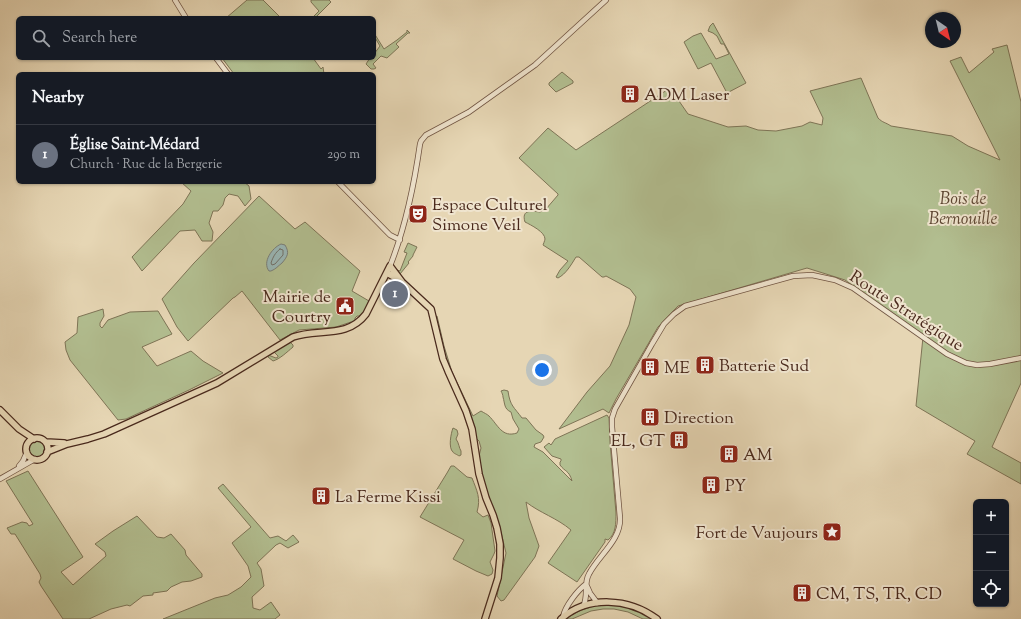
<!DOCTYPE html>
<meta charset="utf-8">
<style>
:root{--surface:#171b24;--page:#20242c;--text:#f1f3f6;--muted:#9ea1a6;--line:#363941;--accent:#c59692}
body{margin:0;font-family:"Sorts Mill Goudy",serif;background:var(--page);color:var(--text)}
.controls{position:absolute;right:12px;bottom:12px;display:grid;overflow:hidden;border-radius:6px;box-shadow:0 1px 3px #0004}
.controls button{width:36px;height:36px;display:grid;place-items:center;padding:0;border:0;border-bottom:1px solid var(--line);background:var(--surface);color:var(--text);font:20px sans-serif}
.compass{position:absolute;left:925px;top:12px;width:36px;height:36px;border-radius:50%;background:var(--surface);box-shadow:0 1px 3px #0004;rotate:145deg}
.you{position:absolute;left:542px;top:370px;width:14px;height:14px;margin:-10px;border:3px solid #fff;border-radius:50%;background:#1a73e8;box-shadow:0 0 0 6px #1a73e833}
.badge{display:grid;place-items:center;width:26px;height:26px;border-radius:50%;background:var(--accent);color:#fff;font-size:13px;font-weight:700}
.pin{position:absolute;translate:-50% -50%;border:2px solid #fff;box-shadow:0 1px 4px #0006}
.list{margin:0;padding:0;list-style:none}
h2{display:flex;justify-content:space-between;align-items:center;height:52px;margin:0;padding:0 16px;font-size:17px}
h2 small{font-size:13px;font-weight:400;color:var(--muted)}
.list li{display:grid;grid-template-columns:26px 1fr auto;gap:12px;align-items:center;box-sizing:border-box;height:60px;padding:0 16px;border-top:1px solid var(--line)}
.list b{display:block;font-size:15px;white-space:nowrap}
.list p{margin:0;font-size:13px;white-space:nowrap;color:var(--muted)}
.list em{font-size:13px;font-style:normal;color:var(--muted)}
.icon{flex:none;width:22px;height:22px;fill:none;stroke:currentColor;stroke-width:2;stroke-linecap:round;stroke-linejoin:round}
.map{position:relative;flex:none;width:1021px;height:619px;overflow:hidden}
.search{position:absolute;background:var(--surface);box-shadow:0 1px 3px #0004;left:16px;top:16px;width:360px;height:44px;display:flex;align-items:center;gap:10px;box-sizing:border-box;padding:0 14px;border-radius:6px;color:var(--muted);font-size:15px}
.panel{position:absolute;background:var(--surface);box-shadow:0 1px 3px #0004;left:16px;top:72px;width:360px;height:112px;border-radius:6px}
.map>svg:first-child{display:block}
</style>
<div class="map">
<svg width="1021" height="619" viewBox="0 0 1021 619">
<rect width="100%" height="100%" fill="#e6d6b4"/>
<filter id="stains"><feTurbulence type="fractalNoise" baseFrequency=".005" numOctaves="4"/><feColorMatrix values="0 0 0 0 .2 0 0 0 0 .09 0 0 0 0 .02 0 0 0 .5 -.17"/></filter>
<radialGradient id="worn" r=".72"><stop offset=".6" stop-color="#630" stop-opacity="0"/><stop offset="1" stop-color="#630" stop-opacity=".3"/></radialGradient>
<path fill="#b2be90" stroke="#7e7456" d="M 247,0 L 263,0 L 281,18 L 226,18 Z
M 311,0 L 329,0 L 331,2 L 315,18 L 312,18 L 319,11 L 311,2 Z
M 713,23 L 746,83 L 727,93 L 711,63 L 698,69 L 684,42 L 693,36 L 701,33 L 716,59 L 729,54 L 724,44 L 721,44 L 717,36 L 713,33 L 708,31 L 710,26 Z
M 407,30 L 410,33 L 408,33 L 396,44 L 399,47 L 387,58 L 381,56 L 373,64 L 376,68 L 374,69 L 371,69 L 366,64 L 370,58 L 374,58 L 374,54 L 380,46 L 374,36 L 374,33 L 384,49 L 397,40 L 407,32 Z
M 1007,45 L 1021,102 L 1021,383 L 992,447 L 1021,463 L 1021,484 L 967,454 L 975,441 L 916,406 L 923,337 L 845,280 L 807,268 L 678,306 L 658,327 L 616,399 L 609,413 L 603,409 L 559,429 L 587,392 L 610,366 L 629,325 L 636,297 L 630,289 L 606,276 L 604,277 L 602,277 L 579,257 L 576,257 C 571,265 566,274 558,278 L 556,277 L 560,270 L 568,261 L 543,245 C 543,245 545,240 545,239 C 545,232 531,225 525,222 C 521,209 532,211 540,212 L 546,209 L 558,195 L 558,194 L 519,158 L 548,128 L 576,150 L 670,88 L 688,114 L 728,127 L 746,126 L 758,130 L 776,131 L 802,126 L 810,122 L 822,125 L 823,118 L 810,91 L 861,78 L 878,118 C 883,123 885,122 891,126 L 952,136 L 968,146 L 1000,160 L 950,61 L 961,57 L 969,73 L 994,52 L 992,49 Z
M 222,58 L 313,58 L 321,69 L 323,67 L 324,74 L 234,74 Z
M 562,72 L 573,81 L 573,83 L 556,92 L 549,85 L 549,83 Z
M 181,182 L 244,182 L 249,186 L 251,199 L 245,206 L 238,196 L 229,194 L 225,198 L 223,205 L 218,211 L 213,211 L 209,223 L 213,232 L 212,241 L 202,241 L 195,230 L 180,231 L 142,271 L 132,257 L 183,204 L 191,191 Z
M 259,196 L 295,229 L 305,222 L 360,271 L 352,291 L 369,301 L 364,312 L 359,316 L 357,316 L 355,318 L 355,320 L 352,323 L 351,322 L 336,327 L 299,330 L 280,340 L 242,291 L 235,297 L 233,298 L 188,341 L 177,327 L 162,299 L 194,263 Z
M 408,243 L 417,247 L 413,255 L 413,256 L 408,262 L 409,263 L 400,274 L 397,270 L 400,271 L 407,253 L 404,252 Z
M 103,309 L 104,316 L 100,323 L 100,326 L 102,328 L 108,320 L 130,312 L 158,311 L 172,334 L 142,347 L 157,366 L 191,351 L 203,361 L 223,373 L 189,390 L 126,419 L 118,420 L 70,360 L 66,350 L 65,342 L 77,333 L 78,317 Z
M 437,316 L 444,346 L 452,372 L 473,416 L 481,411 C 484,413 487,414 489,416 C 498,425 502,438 517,433 L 519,429 L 513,419 L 511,412 C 504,409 505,404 503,397 C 503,395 502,393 501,391 L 504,390 L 508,391 C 510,406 514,407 522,418 L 526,418 L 536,430 L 543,435 L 544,437 L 541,442 L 535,444 L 534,447 L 543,452 L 572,481 C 569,470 565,472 560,465 L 560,462 L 561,461 L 561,459 L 552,456 L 544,447 L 549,443 L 551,445 L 555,439 L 607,415 L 609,418 L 610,442 L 616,513 C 616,523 616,534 608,540 L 605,539 L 605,542 L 577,582 L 548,563 L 571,530 C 557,518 540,513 526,502 L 529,518 L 539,546 L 535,557 L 504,600 L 501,601 L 497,596 L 506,553 L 500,528 L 496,515 L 491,509 L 483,479 L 479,456 L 481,448 L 479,441 L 476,438 L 447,366 L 435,317 Z
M 290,342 L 293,345 L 293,347 C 287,352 280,359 273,361 L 268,357 L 268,355 L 276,358 L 278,357 L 278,356 L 274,352 Z
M 453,428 L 457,430 L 458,434 L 456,439 C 459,443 459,448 461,451 L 461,455 L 459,456 C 458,455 453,453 453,452 C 448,448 451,433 453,428 Z
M29 449a8 8 0 1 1 16 0a8 8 0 1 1-16 0Z
M 451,466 L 454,466 L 467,477 L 472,478 C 477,491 481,498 477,512 L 483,517 L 488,515 L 491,523 L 495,551 L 494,554 L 490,562 L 493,570 L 492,574 L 488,576 L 476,571 L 453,559 L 464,540 L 420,517 L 447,473 Z
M 28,471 L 83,557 L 61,572 L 73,585 L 106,556 L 105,552 L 95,544 L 113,531 L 137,516 L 157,537 L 164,538 L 171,534 L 185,550 L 186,555 L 202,574 L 202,577 L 191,581 L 182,582 L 171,587 L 167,591 L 153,593 L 153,595 L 143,596 L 130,606 L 127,605 L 111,609 L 89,619 L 63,619 L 41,586 L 39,582 L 41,578 L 40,574 L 15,534 L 11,534 L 7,528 L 22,522 L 27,523 L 29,526 L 33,524 L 6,481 Z
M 223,484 L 270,538 L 278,536 L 286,541 L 293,535 L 299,542 L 288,548 L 280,543 L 276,545 L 257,563 L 261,569 L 264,586 L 252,597 L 253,608 L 260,610 L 271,602 L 280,615 L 275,619 L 163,619 L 215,598 L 228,595 L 241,587 L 251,577 L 248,566 L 232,543 L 251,527 L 218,488 Z
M 598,605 C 620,603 634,607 653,619 L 643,619 L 628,612 L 614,609 L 603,609 L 591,611 L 572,619 L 565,619 L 581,610 Z"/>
<path fill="#99b7b6" stroke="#797e78" d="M 281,244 L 285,245 C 290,253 287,257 282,263 C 278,266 276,269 271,271 L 269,271 C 262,262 272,248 281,244 Z"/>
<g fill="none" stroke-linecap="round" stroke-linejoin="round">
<path stroke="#717069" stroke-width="1" d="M 280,249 L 283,250 L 283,255 L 275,264 L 272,265 L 271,263 C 273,257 275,253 280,249 Z"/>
<defs>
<path id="minor" d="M 175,0 L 186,18
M 216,58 L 228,74
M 338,182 L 387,232 L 390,235 L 400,240
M 390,266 C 406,226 414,186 420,144 L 421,141 L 426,135 L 469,112 L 535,65 L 606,0
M 19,466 L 23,461 L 27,452
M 0,479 L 35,459
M 586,584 L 590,593 L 596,601 L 597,603
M 583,606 C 589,597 583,584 589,574 C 599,555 621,540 620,518 L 612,427 L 612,418 L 615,409 L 652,344 L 664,324 L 674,314 L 685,306 L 793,276 L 812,275 L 835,280 L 853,288 L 947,354 L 966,363 L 977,365 L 990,364 L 1021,358
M 563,617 C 565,606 578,590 586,584"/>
<path id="major" d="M 387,273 L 401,281
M 0,410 L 19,429 L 34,439
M26 449a11 11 0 1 1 22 0a11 11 0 1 1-22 0Z
M 46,442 L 64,443
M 47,452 L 67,444 L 88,439 L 104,434 L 217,383 L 293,337 C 318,328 347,339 366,314 L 390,266 L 402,282 L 431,309 L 443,359 L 448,371 L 466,411 L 472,429 L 479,474 L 486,498 L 493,515 L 497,528 L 500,544 L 500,558 L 498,578 L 485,619
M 561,619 C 588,595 629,598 657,619"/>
</defs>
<use href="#minor" stroke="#705442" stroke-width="6"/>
<use href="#major" stroke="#49291c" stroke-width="8"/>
<use href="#minor" stroke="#efe4ce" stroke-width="4.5"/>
<use href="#major" stroke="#e6d6b4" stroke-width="5.5"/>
</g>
<defs>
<symbol id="building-square" viewBox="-11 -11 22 22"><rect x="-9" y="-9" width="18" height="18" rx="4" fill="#8f2418" stroke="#efe4ce"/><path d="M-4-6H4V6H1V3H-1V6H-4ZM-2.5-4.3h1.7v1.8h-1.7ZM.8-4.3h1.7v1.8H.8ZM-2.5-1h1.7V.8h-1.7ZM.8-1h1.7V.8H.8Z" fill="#fff"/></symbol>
<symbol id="theatre-square" viewBox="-11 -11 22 22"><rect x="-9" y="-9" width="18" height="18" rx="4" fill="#8f2418" stroke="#efe4ce"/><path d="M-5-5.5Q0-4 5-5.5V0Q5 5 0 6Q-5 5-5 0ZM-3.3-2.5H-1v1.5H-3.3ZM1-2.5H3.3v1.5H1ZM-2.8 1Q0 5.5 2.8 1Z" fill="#fff"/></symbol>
<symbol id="civic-square" viewBox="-11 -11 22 22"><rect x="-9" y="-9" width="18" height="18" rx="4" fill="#8f2418" stroke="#efe4ce"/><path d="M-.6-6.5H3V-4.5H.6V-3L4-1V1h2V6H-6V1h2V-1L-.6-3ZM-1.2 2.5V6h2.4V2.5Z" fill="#fff"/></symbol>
<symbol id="sight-square" viewBox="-11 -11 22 22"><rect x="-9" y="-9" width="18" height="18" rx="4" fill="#8f2418" stroke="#efe4ce"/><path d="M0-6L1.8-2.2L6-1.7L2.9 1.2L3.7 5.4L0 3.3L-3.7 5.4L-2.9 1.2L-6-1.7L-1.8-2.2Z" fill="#fff"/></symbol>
</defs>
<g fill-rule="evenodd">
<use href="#building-square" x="619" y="83" width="22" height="22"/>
<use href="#theatre-square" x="407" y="203" width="22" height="22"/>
<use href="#civic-square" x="334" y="295" width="22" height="22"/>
<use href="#building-square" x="694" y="354" width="22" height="22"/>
<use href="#building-square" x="639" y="356" width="22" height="22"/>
<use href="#building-square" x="639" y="406" width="22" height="22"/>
<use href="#building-square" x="668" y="429" width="22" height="22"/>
<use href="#building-square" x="718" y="443" width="22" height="22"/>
<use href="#building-square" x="700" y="474" width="22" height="22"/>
<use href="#building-square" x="310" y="485" width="22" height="22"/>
<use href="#sight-square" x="821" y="521" width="22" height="22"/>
<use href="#building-square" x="791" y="582" width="22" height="22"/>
</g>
<g text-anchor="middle" stroke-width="4" stroke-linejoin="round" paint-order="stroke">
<g font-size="17" fill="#49291c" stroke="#efe4ce" text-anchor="start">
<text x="644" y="100">ADM Laser</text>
<text x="432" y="210">Espace Culturel<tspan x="432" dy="20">Simone Veil</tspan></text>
<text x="331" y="302" text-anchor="end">Mairie de<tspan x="331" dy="20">Courtry</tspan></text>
<text x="719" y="371">Batterie Sud</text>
<text x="664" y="373">ME</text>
<text x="664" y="423">Direction</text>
<text x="665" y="446" text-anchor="end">EL, GT</text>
<text x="743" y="460">AM</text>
<text x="725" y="491">PY</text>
<text x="335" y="502">La Ferme Kissi</text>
<text x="818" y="538" text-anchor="end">Fort de Vaujours</text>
<text x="816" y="599">CM, TS, TR, CD</text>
</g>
<g font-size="17" font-style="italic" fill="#5e4733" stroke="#efe4ce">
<text x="963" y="204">Bois de<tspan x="963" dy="20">Bernouille</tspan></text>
</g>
<g font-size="17" fill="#49291c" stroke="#efe4ce">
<text transform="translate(907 310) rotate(33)" y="6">Route Stratégique</text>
</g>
</g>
<rect width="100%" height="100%" filter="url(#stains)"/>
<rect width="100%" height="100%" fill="url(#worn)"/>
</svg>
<div class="controls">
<button>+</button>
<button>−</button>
<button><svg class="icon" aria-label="locate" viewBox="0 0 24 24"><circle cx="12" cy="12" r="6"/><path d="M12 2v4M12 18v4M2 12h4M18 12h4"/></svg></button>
</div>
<svg class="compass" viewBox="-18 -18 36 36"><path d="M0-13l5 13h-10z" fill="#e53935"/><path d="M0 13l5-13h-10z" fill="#9ea1a6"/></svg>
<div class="you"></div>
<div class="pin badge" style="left:395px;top:294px;background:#6b7280">1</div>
<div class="search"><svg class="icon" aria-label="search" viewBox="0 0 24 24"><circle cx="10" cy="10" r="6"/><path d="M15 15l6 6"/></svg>Search here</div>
<section class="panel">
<h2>Nearby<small></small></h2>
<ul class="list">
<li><span class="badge" style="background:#6b7280">1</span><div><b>Église Saint-Médard</b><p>Church · Rue de la Bergerie</p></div><em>290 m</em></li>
</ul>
</section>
</div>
